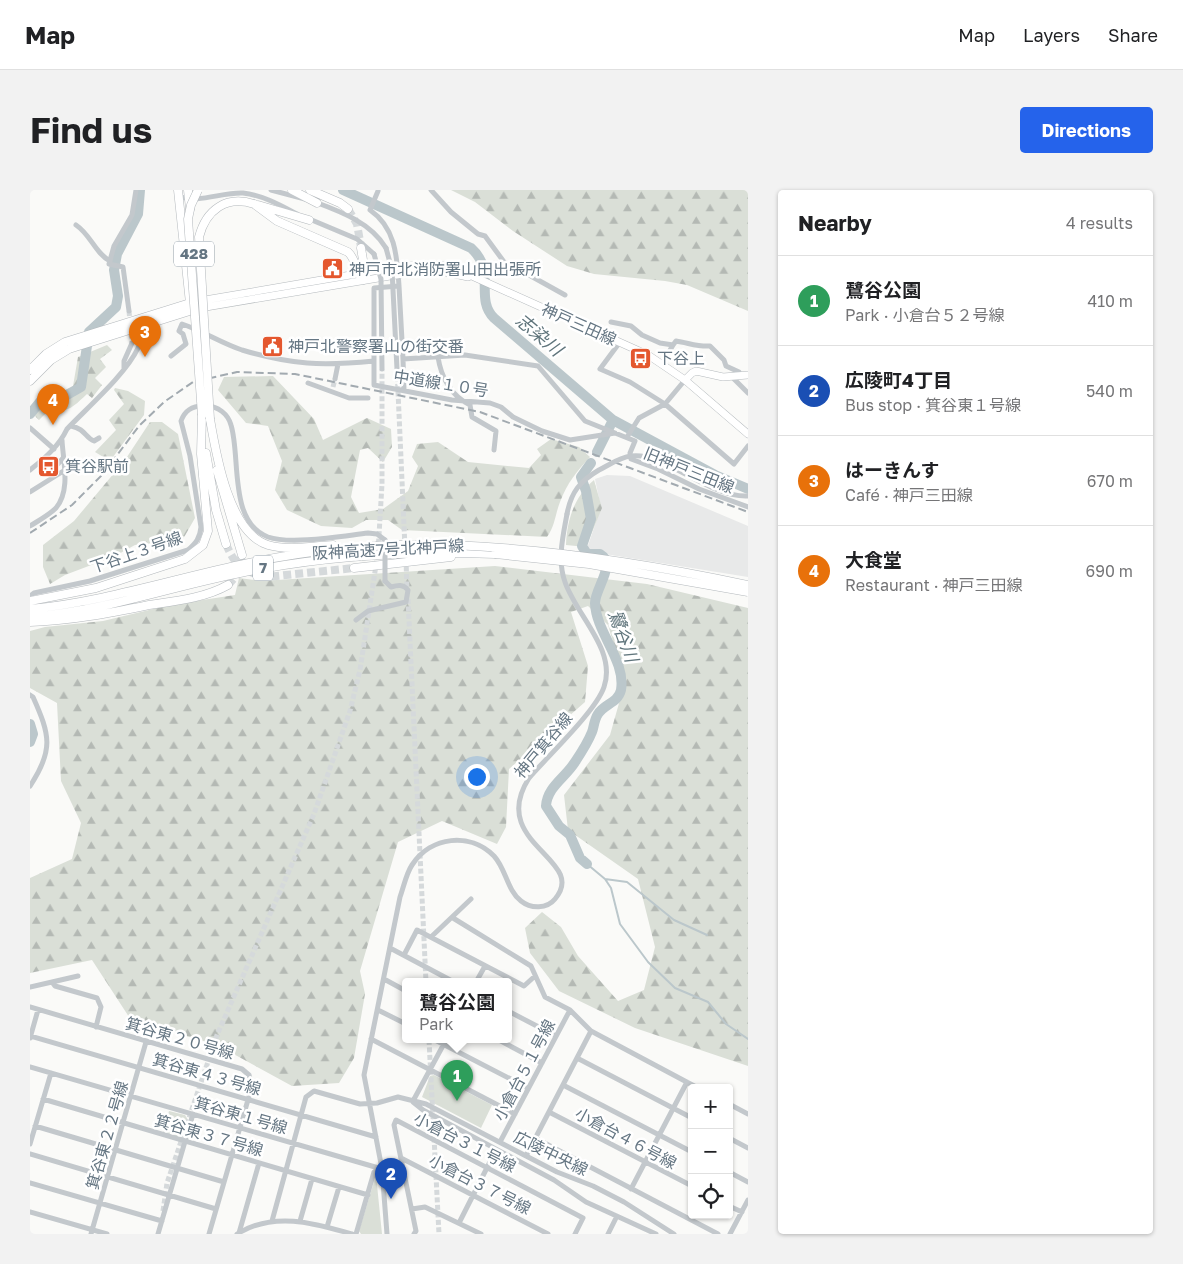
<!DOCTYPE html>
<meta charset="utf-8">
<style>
:root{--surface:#fff;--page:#f2f2f2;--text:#202124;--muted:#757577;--line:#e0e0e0;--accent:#2563eb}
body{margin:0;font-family:"Golos Text","Noto Sans JP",sans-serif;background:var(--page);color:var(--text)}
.controls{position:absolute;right:15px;bottom:15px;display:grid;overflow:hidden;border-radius:5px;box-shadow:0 1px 4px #0004}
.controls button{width:45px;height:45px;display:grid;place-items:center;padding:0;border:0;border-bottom:1px solid var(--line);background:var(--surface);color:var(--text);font:25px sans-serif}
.you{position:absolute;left:446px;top:586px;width:18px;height:18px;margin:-12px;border:4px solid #fff;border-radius:50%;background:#1a73e8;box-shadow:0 0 0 8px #1a73e833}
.badge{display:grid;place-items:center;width:32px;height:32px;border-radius:50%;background:var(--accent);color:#fff;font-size:16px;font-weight:700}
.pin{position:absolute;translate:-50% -41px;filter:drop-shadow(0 1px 2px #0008)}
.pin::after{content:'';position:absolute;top:26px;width:18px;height:15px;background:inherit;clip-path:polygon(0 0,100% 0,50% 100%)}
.popup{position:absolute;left:372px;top:788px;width:110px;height:65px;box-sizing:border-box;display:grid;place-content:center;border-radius:5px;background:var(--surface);filter:drop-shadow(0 1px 4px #0005);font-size:16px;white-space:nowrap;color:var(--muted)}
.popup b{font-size:19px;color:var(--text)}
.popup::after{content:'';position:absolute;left:50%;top:100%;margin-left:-10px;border:10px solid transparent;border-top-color:var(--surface)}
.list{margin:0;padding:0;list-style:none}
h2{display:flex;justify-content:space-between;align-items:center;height:65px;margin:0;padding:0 20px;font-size:21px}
h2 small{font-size:16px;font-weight:400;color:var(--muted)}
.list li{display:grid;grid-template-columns:32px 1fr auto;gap:15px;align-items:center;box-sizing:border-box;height:90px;padding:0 20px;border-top:1px solid var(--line)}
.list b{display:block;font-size:19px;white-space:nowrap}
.list p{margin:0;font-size:16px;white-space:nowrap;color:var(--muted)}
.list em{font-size:16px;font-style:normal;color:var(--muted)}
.icon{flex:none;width:28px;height:28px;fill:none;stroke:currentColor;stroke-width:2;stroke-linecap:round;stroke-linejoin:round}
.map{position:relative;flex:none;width:718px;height:1044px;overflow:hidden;border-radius:5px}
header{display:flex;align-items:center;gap:30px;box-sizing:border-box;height:70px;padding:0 25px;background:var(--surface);border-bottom:1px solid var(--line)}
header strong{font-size:24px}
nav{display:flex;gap:28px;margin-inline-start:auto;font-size:18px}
.intro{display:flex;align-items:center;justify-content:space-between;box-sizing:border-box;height:120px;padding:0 30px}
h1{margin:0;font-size:35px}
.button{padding:12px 22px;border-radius:5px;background:var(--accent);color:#fff;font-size:18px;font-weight:700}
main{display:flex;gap:30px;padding:0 30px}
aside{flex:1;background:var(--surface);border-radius:5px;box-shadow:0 1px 4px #0004}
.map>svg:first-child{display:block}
</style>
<header>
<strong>Map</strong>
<nav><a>Map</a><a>Layers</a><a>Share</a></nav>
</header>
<div class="intro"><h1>Find us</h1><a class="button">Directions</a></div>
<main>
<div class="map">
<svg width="718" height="1044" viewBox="0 0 718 1044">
<defs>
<pattern id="forest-firs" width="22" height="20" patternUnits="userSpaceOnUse" patternTransform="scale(1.25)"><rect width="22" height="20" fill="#dadfd7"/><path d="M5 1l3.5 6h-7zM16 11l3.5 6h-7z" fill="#b4b9b4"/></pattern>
</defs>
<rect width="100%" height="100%" fill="#fafaf8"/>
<path fill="#e8e9e9" d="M 577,285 L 600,286 L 718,336 L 718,387 L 556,361 L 571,318 L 565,289 Z"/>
<path fill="url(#forest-firs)" d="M 421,0 L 718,0 L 718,121 L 657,95 L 635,91 L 564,84 L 537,76 L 483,41 L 445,12 Z
M 77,155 L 82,160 L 70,169 L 76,177 L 65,188 L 72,195 L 62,208 L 57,204 C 45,215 37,225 21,218 L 9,230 L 3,224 L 17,211 L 18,204 L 31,202 L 43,196 L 48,167 Z
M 243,186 L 284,229 L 293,250 L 337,228 L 361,239 L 362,257 L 353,272 L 338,258 L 330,260 L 321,307 L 329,323 L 353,319 L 378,301 L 388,276 L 382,267 L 387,254 L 408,252 L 438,272 L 499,278 L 511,265 L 507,259 L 521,249 L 549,257 L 560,267 C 547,281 537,293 530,312 C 525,325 525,336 517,347 L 372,340 L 358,330 L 336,330 L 322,338 L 291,336 L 257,320 L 245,300 L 252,271 L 238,236 L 216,233 L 188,200 L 194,187 Z
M 85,198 L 98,201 L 115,211 L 114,225 L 80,271 L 65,262 L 86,240 L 79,230 L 94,214 L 84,200 Z
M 120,232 L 132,232 L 148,244 L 165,328 L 149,356 L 123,353 L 105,355 L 85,366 L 35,385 L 20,394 L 13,377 L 13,355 L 44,331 L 95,270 Z
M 564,290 L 572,318 L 556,357 L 536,355 C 537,330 544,307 564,290 Z
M 465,376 L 617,394 L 718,418 L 718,876 L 605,838 L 529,801 L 500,763 L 495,738 L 512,722 L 531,737 L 548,766 L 588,811 L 614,800 L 625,757 L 608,689 L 538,640 L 534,605 L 580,545 L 595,492 L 578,435 L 558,416 L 541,422 L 558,476 L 555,512 L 479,579 L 476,637 L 467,654 L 412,631 L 368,652 L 330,781 L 335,804 L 324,868 L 309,893 L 262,896 L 187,855 L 101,830 L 62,770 L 0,783 L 0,688 L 42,669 L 51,633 L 31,591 L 27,513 L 0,498 L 0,441 L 15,437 L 73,431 L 140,415 L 205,405 L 209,388 L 231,391 Z"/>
<path fill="#dadfd7" d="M 404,885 L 462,915 L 451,938 L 392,907 L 400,886 Z
M 139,921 L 155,925 L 158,930 L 154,947 L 150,949 L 133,943 Z
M 346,985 L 352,1044 L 331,1044 L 329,1041 Z"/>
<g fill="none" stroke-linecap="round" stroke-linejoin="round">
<path stroke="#bbc7cb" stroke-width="2" d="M 557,674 L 575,689 L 597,692 L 644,730 L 677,745
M 575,689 L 581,698 L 590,734 L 618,772 L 645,798 L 678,812 L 696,834 L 718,849"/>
<path stroke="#bbc7cb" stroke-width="10" d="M 313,0 L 441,58 C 467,81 444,108 464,128 L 583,230 L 685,285 L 718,299
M 0,224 L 14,207 L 37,205 L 51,197 L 59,142 L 86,117 L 88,106 L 84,80 L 87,64 L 108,24 L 110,0
M 567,262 L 583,230
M 0,534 L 3,544 L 0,552
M 557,674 L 550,668 L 540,645 L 529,636 L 516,616 C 517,597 535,588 545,572 C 551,563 558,552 562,542 C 564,537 564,530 568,524 C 574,514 588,513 591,500 C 596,470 566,443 565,413 C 565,398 587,374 570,364 L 557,364 L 552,356 L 561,329 L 556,301 L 551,287 L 561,273"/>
<path stroke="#d5d9db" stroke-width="5" stroke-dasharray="5 2.5" stroke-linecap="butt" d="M 99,121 L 102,153
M 367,179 L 375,358
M 303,197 L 305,189
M 376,369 L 377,400
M 378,409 L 396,792
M 399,850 L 409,1044
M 133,1021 L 137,993 L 187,845 L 284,624 L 320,521 L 330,480 L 348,362 L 352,294 L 352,179"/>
<path stroke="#d5d9db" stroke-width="8" stroke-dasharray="8 4" stroke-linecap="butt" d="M 318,19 L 327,34 L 331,57
M 196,354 C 205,376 214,382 237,387 L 324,378
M 198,395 L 207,385 L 212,365"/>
<defs>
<path id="major" d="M 169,111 L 367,77 L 402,74 L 422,77 L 618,165 L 655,190 L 718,244
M 170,118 L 372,84 L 406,80 L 438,87
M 655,190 L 662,183 L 666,181 L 693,187 L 718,185"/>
<path id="highway" d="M 158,0 L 160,19
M 262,0 L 287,13
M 280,0 L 310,13 L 318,19
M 224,14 L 247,31 L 318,62 C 327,70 324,81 333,90 L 335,82 L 331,58
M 228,15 L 279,30
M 0,180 L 16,164 L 35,152 L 160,113 L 148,0
M 0,191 L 21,170 L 39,159 L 166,119 L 168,111 L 165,80
M 180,229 C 186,264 199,343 238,355 C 258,361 283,356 303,355
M 176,263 L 186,320 L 196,354
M 187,280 L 212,365
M 324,378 L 421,367
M 0,411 L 66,398 L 155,369 L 173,355 L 178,341 L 171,264 L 172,225
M 0,419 C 74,412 146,388 219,373 C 285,359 354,353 422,355
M 0,427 C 78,421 153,392 231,379 C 308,365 387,361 465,364
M 0,432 C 40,431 80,423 119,415 C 146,411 175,408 198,395"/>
</defs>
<use href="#major" stroke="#b5babe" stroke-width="8"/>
<use href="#highway" stroke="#b4b9bd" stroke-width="9"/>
<path stroke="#c3c8cc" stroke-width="5" d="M 241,0 L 275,9
M 401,0 L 421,22 L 448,44 L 455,46 L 477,76 L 490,80 L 535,105
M 348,1 L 340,20 C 366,38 367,67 369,96
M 148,6 C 169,14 191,2 213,3 C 232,5 250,15 267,24
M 285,12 C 312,22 341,33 356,58
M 277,28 L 327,49 L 344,64
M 46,35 C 61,45 65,63 80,71
M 99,121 L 93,77 L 79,74 L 84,56 L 102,25 L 106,0
M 581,132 L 601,136 L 612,145 L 630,153 L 643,155 L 646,151 C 659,153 668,157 680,156 L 694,170 L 696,176 L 709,182 L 710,185
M 590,152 L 570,179 L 600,192 L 635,214 L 704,274 L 718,256
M 141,166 L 156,154 L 153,144 L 149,141 L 152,134 C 173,141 191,153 212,160 C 262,175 292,176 344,171 L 344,98 L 369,96 L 373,169 L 435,165 L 508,176 L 555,231 L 605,251 L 600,263 L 601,269 L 628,279 L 669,299 L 718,317
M 408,167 C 411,187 421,206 440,215 L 442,227 L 466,241 L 464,260
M 373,169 L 374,200
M 344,171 L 344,195 L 422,210 L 460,213 L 471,217 L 483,227 L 512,241 L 540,250 L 585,243
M 632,174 L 643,155
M 94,179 L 94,171 L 102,153
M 701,186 L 718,203
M 305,189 L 308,174
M 278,193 L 319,208 L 338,208
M 176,216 C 188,216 198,224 201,235 C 211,267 198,332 238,347 C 261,355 312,346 338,343 L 347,344 L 355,350
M 41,236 C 56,239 55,248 64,251 L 69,248
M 0,238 L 24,259
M 597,247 L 609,228 L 635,214 L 655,190
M 16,268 L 20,272 L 28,274 L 33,268
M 0,280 C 15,268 29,256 37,239 C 58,217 96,184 108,158 C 112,150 112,143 111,135
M 0,302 L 35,280
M 0,336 C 8,331 19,325 26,318 C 41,300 33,271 32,250
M 0,406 L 4,403 L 60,391 L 158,360 C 166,353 170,348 171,337 L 160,266 L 151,231 C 155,220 162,216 173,216
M 326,430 L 338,421 L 376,412 L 378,400 C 373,394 368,395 361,397 L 355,391
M 0,505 L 3,507 C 20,545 24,560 0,596
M 423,728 L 501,776 L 515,807 L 540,820 L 561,841 L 668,898
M 401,747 L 441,709
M 360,758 L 424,792
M 374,765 L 387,740 L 494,796 L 505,786
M 354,789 L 376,801
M 22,792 L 48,786
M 446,792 L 455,776
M 0,797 L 22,792 L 25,796 L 67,808 L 71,817 L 66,837
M 0,817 L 212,879 L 219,885 L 222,896 L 179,1044
M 348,820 L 376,834
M 478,821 L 526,846
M 0,846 L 346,947
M 0,848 L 8,820
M 341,849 L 485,924
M 405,850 L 498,898
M 469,850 L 512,873
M 547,868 L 662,928
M 0,877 L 352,979
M 533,895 L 662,962
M 13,909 L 338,1005
M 383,911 L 416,850
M 383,912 L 393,920 L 524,990 L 556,1012 L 626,1044
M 699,914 L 718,924
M 519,922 L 662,996
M 5,936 L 194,992
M 505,948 L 688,1044
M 699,948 L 718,958
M 470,952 L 540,820
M 0,954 L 21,883
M 0,964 L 186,1019
M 496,966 L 561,841
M 371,968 L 518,1044
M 699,982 L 718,992
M 0,993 L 132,1031
M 601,999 L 657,892
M 699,1016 L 712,1022
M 382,1019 L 395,1017 L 451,1044
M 0,1022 L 77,1044
M 242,1031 L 276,907 L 284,901 L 330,914 L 347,913 L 368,907 L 396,914 L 527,982 L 563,996 L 594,1012 L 644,1044
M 270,1031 L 282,989
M 429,1033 L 466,960
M 297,1037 L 309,997
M 209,1043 L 229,973
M 61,1044 L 116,852
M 128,1044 L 163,924
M 207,1044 C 244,1021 284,1033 322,1044
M 326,1044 L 344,982 L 351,979
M 357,1044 L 352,979 L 334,885 L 370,707 C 374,696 376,684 382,675 C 401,646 440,642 464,666 C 476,679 477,700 491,711 C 501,719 517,719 525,709 C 559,669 457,654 499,588 C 517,567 566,521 574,497 C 587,460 546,425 535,392 C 527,370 533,346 537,324
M 384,1044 L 386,1041 L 364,935 L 366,930 L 553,1028 L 545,1044
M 578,1044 L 586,1028
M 700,1044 L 718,1010"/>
<use href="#major" stroke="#fff" stroke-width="7"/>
<use href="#highway" stroke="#fff" stroke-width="8"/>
<path stroke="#a2aab0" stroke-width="2" stroke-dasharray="8 4" stroke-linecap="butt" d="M 0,343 L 42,315 L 72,285 L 109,236 L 134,212 L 163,192 L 207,182 L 265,184 L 450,222 L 718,322"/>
<defs>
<path id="highway-bridge" d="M 168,0 L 161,15 L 158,29 L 172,225
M 180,229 L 169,47 C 176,20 196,5 224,14
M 422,355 C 522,359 620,374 718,395
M 465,364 L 559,374 L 718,402"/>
</defs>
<use href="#highway-bridge" stroke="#b4b9bd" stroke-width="9" stroke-linecap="butt"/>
<path stroke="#c3c8cc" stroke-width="5" d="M 356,58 L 362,80 L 367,179
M 344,64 L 351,89 L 352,179
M 537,324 C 541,302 550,291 569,280 C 579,275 590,267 601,266 C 634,261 678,308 718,306
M 355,350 L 355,391"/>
<use href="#highway-bridge" stroke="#fff" stroke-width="8"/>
</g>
<defs>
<symbol id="civic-square" viewBox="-11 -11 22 22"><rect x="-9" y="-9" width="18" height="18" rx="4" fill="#e4572e" stroke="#fff"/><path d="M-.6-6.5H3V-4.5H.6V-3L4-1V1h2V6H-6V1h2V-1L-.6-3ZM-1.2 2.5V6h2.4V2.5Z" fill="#fff"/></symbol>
<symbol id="bus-square" viewBox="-11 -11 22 22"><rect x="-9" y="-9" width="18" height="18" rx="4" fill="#e4572e" stroke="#fff"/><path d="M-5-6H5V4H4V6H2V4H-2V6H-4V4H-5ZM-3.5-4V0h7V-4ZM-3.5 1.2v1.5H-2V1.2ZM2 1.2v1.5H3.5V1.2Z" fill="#fff"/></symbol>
</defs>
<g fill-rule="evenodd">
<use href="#civic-square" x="290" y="66" width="25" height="25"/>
<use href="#civic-square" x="230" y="144" width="25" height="25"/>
<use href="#bus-square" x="598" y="156" width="25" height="25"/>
<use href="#bus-square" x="6" y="264" width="25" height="25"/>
</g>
<g text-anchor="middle" stroke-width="5" stroke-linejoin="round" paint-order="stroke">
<g fill="#fff" stroke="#939fa8" stroke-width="1">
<rect x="144" y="51.5" width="40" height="25" rx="4"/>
<rect x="223" y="365.5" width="20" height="25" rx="4"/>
</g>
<g font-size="15" font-weight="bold" fill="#657683">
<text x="164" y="69">428</text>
<text x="233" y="383">7</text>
</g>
<g font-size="16" fill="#657683" stroke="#fff" text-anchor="start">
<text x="319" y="85">神戸市北消防署山田出張所</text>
<text x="258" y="162">神戸北警察署山の街交番</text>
<text x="627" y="174">下谷上</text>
<text x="35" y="282">箕谷駅前</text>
</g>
<g font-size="16" fill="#657683" stroke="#fff">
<text transform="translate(549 134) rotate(24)" y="6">神戸三田線</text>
<text transform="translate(411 193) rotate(9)" y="6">中道線１０号</text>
<text transform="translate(659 280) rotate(22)" y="6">旧神戸三田線</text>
<text transform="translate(358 359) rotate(-3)" y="6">阪神高速7号北神戸線</text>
<text transform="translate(106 362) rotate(-19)" y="6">下谷上３号線</text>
<text transform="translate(513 555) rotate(-50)" y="6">神戸箕谷線</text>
<text transform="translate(150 848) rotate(16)" y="6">箕谷東２０号線</text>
<text transform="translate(494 880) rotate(-62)" y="6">小倉台５１号線</text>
<text transform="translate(177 884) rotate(16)" y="6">箕谷東４３号線</text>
<text transform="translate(211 925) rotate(16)" y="6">箕谷東１号線</text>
<text transform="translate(77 945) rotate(-74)" y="6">箕谷東２２号線</text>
<text transform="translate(179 945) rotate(16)" y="6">箕谷東３７号線</text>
<text transform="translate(596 948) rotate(28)" y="6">小倉台４６号線</text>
<text transform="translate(435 952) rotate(27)" y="6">小倉台３１号線</text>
<text transform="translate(521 963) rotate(26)" y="6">広陵中央線</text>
<text transform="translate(450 994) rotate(27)" y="6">小倉台３７号線</text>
</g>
<g font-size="18" font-style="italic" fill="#60757c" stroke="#fff">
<text transform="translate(509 145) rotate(40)" y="6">志染川</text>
<text transform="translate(593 446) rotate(70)" y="6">鷺谷川</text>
</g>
</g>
</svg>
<div class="controls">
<button>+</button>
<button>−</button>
<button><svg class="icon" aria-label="locate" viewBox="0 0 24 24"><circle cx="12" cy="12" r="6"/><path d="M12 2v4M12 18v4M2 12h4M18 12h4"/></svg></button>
</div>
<div class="you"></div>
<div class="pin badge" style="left:427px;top:911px;background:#2e9e5b">1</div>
<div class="popup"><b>鷺谷公園</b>Park</div>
<div class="pin badge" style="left:361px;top:1009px;background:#1a4fb4">2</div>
<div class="pin badge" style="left:115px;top:167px;background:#e8710a">3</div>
<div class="pin badge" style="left:23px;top:235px;background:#e8710a">4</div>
</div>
<aside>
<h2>Nearby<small>4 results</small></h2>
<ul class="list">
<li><span class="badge" style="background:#2e9e5b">1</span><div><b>鷺谷公園</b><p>Park · 小倉台５２号線</p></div><em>410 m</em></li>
<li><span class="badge" style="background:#1a4fb4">2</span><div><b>広陵町4丁目</b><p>Bus stop · 箕谷東１号線</p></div><em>540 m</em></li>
<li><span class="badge" style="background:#e8710a">3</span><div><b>はーきんす</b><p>Café · 神戸三田線</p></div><em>670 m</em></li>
<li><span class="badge" style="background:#e8710a">4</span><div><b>大食堂</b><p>Restaurant · 神戸三田線</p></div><em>690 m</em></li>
</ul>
</aside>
</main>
